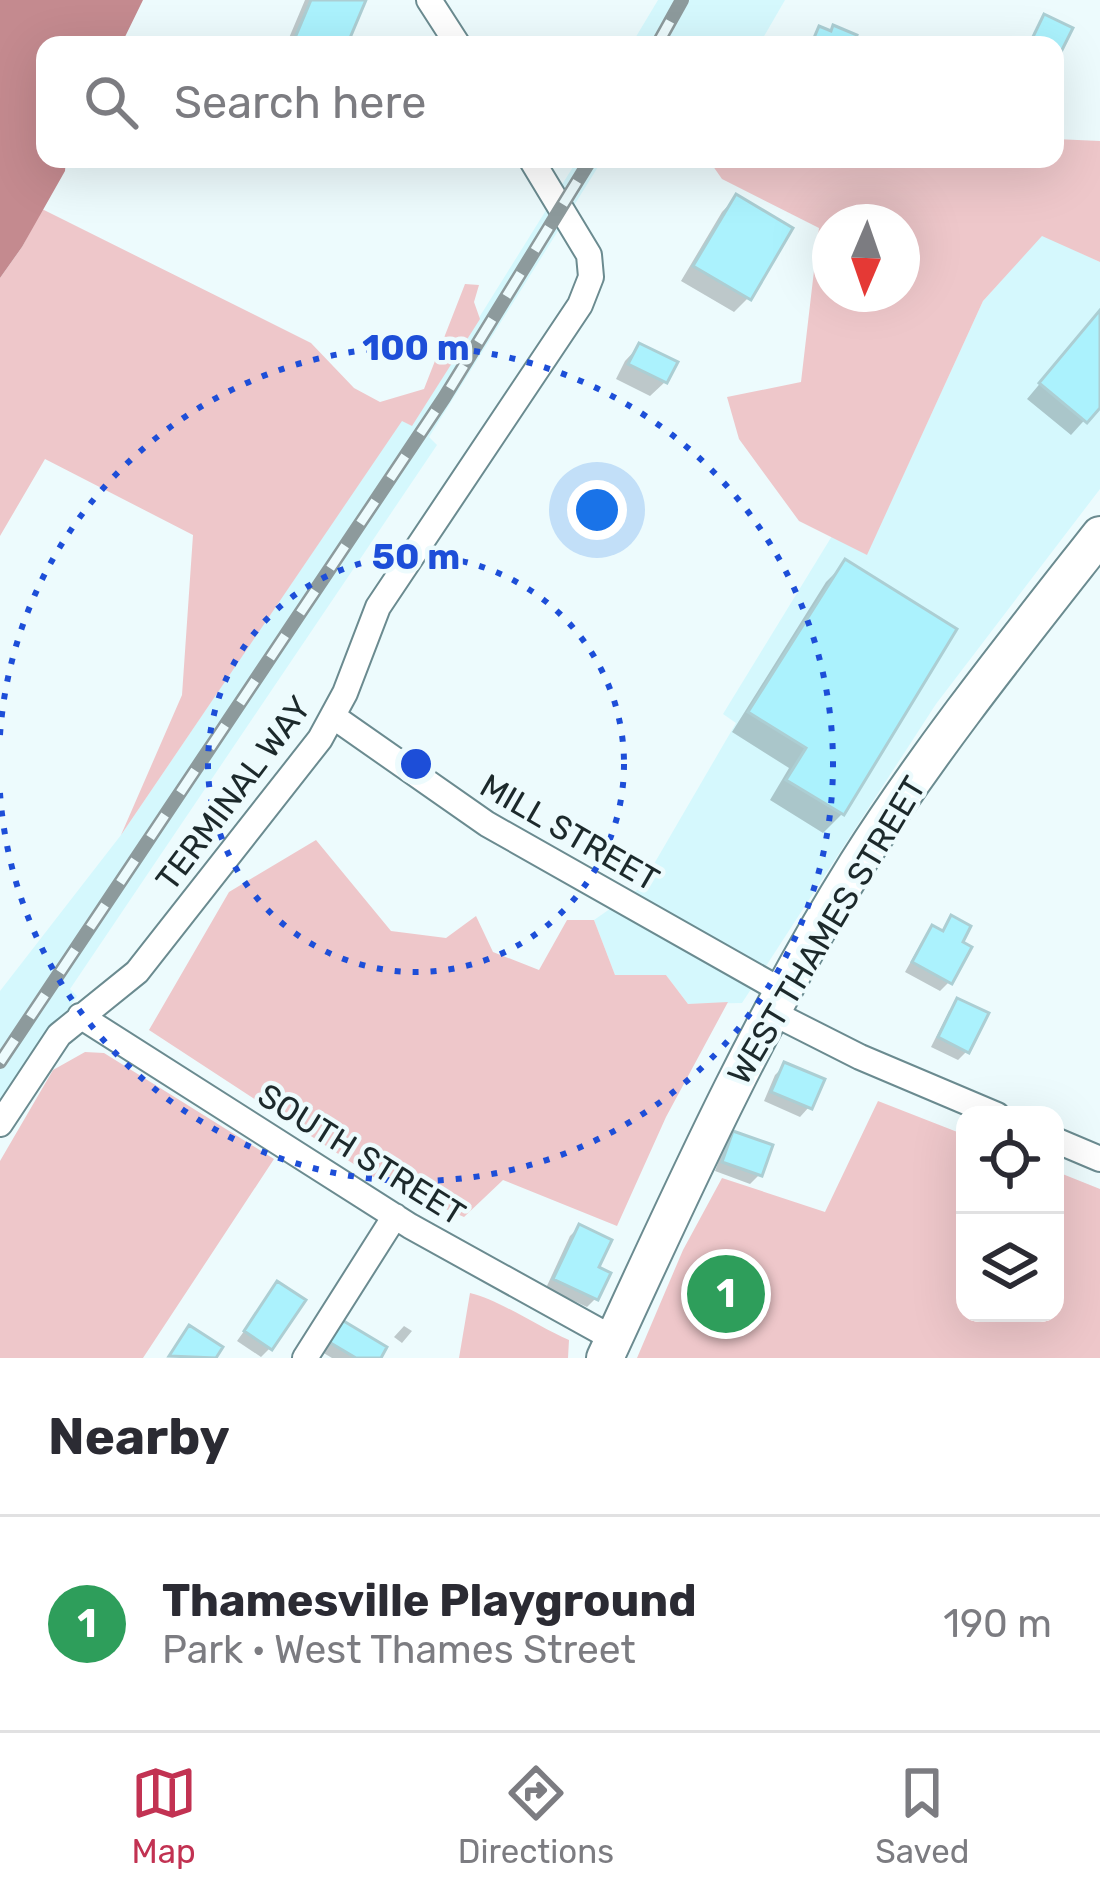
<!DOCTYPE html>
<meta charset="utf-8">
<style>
:root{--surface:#fff;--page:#f2f2f3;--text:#2b2b33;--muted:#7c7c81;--line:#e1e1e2;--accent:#c23252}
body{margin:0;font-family:Rubik,sans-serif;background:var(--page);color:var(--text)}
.controls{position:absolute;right:36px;bottom:36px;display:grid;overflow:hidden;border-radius:24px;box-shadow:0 12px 48px #0002}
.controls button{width:108px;height:108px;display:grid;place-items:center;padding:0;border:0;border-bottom:3px solid var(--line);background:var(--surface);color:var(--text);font:60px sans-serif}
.compass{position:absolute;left:812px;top:204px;width:108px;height:108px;border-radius:50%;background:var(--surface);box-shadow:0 12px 48px #0002;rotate:182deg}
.you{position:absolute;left:597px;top:510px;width:42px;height:42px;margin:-30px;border:9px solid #fff;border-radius:50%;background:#1a73e8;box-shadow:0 0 0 18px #1a73e833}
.badge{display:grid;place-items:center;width:78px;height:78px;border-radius:50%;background:var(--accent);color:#fff;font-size:39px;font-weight:700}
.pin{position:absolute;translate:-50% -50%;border:6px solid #fff;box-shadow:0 3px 12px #0006}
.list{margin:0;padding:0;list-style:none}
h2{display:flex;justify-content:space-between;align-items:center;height:156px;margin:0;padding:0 48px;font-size:51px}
h2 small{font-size:39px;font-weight:400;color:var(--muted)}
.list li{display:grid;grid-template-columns:78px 1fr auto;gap:36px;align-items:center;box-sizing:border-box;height:216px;padding:0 48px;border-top:3px solid var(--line)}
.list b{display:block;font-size:45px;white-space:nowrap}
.list p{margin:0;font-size:39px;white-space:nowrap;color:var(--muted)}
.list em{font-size:39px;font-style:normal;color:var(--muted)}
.icon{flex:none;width:66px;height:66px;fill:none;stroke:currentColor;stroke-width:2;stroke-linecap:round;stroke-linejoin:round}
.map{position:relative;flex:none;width:1100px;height:1358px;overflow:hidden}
.search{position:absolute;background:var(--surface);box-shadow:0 12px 48px #0002;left:36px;right:36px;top:36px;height:132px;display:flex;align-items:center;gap:30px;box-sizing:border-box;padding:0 42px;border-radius:24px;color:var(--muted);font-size:45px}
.sheet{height:372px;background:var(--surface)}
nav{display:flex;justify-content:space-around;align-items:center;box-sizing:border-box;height:168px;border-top:3px solid var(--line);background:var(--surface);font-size:33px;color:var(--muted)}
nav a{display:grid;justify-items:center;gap:6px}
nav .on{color:var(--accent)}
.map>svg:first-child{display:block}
</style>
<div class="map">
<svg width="1100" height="1358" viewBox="0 0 1100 1358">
<rect width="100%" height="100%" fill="#edfbfd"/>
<path fill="#d5f8fd" d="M 658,0 L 785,0 L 759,45 L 631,45 Z
M 578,159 L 603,159 L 429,437 L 437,445 L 70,989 L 77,996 L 0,1111 L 0,991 L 121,835 L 402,420 L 412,425 Z
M 1042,235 L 1100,262 L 1100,489 L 936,704 L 742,1003 L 688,1004 L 666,975 L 615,975 L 594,920 L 640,888 L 736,723 L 723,714 L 832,536 L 867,554 L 983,301 Z"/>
<path fill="#eec7ca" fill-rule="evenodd" d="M 1055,139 L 1100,141 L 1100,262 L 1042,236 L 983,301 L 867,555 L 799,521 L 739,439 L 727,397 L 801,382 L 819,228 L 722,179 L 708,159 L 1055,159 ZM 830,222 L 902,222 L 902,294 L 830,294 Z
M 42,209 L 311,343 L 354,388 L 380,402 L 424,389 L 465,284 L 479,285 L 474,302 L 480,319 L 412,426 L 402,421 L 121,835 L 182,695 L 193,535 L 45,459 L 0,536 L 0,278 L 22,247 Z
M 316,840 L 391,931 L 446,938 L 476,916 L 493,952 L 539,970 L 567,920 L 594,920 L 615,975 L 666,975 L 688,1004 L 728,1002 L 666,1117 L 617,1226 L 503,1180 L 464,1217 L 375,1178 L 149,1030 L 229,892 Z
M 85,1052 L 104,1053 L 274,1159 L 143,1358 L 0,1358 L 0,1161 L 53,1070 Z
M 878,1101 L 965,1135 L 965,1313 L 1055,1313 L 1055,1171 L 1100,1189 L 1100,1358 L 637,1358 L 683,1250 L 722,1178 L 825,1212 Z
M 470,1293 C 500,1300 538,1327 569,1340 L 568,1358 L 459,1358 Z"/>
<path fill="#c48a8f" d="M 0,0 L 143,0 L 121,45 L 45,45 L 45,159 L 66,159 L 65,171 L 22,247 L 0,278 Z"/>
<path fill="#0003" d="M 305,0 L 362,0 L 343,45 L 286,45 Z
M 736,197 L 748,298 L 734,312 L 681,281 L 722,212 Z
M 1100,312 L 1100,403 L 1071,435 L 1027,399 Z
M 639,346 L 665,382 L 650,396 L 616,379 L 625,361 Z
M 845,563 L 842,814 L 823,833 L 770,800 L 789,768 L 732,732 L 826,582 Z
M 952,919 L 949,982 L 940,991 L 905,972 L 924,938 L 933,929 L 940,933 Z
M 958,1002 L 967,1051 L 958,1060 L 931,1047 L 949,1011 Z
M 785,1065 L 809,1107 L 800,1117 L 764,1101 L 775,1075 Z
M 734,1134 L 759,1175 L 750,1184 L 715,1171 L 725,1144 Z
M 579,1227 L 595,1269 L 596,1298 L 587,1307 L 546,1288 L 570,1236 Z
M 277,1285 L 270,1348 L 261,1357 L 237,1341 Z
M 404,1326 L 412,1331 L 402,1343 L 394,1337 Z
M 333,1333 L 378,1358 L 332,1358 L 322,1352 Z"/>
<path fill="#abf2fd" stroke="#acced3" stroke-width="3" d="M 311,0 L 366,0 L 347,45 L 292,45 Z
M 1044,14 L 1073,28 L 1055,64 L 1055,45 L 1029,45 Z
M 833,25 L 857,35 L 853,45 L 811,45 L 819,26 L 831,31 Z
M 736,194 L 793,228 L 751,300 L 693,266 Z
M 1100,310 L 1100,408 L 1087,423 L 1039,383 Z
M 639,343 L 678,362 L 667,383 L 628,364 Z
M 845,559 L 957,629 L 844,815 L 786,780 L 806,748 L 748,712 Z
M 951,915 L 971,926 L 963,942 L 972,947 L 952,984 L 912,962 L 932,925 L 943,931 Z
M 957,998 L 989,1013 L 969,1053 L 938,1037 Z
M 784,1062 L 825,1079 L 812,1109 L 771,1092 Z
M 733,1131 L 773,1145 L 762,1176 L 722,1162 Z
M 579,1224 L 612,1240 L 599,1267 L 611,1273 L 598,1300 L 553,1279 Z
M 277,1281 L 306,1300 L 272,1350 L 244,1331 Z
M 342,1320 L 387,1347 L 381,1358 L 356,1358 L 329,1342 Z
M 189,1325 L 223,1347 L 216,1358 L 169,1356 Z"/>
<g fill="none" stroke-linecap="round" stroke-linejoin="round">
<defs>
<path id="minor" d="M 429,0 L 458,45
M 334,717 L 487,824 L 782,991
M 771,1012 L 860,1057 L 997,1115
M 80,1016 L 410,1226 L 614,1339
M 0,1124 L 59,1035 L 137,972 L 320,739 L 345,693 L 378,607 L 580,305 L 591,277 L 589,255 L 531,159
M 1055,1140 L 1100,1159
M 305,1358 L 395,1216"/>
<path id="secondary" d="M 605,1358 C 683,1189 758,1022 857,864 C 930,749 1016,642 1100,535"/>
</defs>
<use href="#minor" stroke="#6b8b90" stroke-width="28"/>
<use href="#secondary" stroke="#6b8b90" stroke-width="40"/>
<use href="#minor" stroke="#fff" stroke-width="24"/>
<use href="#secondary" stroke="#fff" stroke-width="36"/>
<defs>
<path id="rail" d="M 657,45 L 682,0
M 0,1062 L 444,398 L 591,159"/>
</defs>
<use href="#rail" stroke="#8d9a9c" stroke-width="14"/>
<use href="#rail" stroke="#edfbfd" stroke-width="9" stroke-dasharray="27" stroke-linecap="butt"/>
</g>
<g fill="none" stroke="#1d4ed8" stroke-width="6" stroke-dasharray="6 12">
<circle cx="416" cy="764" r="208"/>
<path d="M0 735A417 417 0 1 1 0 793"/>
</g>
<g text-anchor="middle" stroke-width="9" stroke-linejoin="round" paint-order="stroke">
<g font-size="33" fill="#1c292b" stroke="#edfbfd">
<text transform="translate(233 793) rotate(-53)" y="12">TERMINAL WAY</text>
<text transform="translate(570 832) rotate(30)" y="12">MILL STREET</text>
<text transform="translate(826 930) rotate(-59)" y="12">WEST THAMES STREET</text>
<text transform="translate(362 1154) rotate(32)" y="12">SOUTH STREET</text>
</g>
</g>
<circle cx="416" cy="764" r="18" fill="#1d4ed8" stroke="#edfbfd" stroke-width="6"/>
<g font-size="36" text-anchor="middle" font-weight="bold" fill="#1d4ed8" stroke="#edfbfd" stroke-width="9" stroke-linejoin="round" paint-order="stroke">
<text x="416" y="360">100 m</text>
<text x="416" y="569">50 m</text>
</g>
</svg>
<div class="controls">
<button><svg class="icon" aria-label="locate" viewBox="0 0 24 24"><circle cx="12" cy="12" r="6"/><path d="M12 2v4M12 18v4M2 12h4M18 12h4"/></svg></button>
<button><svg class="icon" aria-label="layers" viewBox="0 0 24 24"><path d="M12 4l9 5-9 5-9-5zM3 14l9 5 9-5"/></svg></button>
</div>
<svg class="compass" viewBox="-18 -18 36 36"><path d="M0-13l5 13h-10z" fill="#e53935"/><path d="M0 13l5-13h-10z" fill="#7c7c81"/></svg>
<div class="you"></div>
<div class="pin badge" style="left:726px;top:1294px;background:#2e9e5b">1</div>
<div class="search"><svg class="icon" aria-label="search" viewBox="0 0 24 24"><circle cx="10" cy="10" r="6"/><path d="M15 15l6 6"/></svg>Search here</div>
</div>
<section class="sheet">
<h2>Nearby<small></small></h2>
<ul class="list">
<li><span class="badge" style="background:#2e9e5b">1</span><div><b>Thamesville Playground</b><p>Park · West Thames Street</p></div><em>190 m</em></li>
</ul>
</section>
<nav>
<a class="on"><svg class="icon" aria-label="map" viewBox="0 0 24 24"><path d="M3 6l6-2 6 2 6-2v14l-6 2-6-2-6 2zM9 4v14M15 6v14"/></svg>Map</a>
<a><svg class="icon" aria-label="directions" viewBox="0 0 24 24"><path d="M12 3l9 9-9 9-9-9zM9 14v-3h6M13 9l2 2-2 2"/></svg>Directions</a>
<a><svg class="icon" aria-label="saved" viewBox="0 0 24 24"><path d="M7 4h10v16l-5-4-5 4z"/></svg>Saved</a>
</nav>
